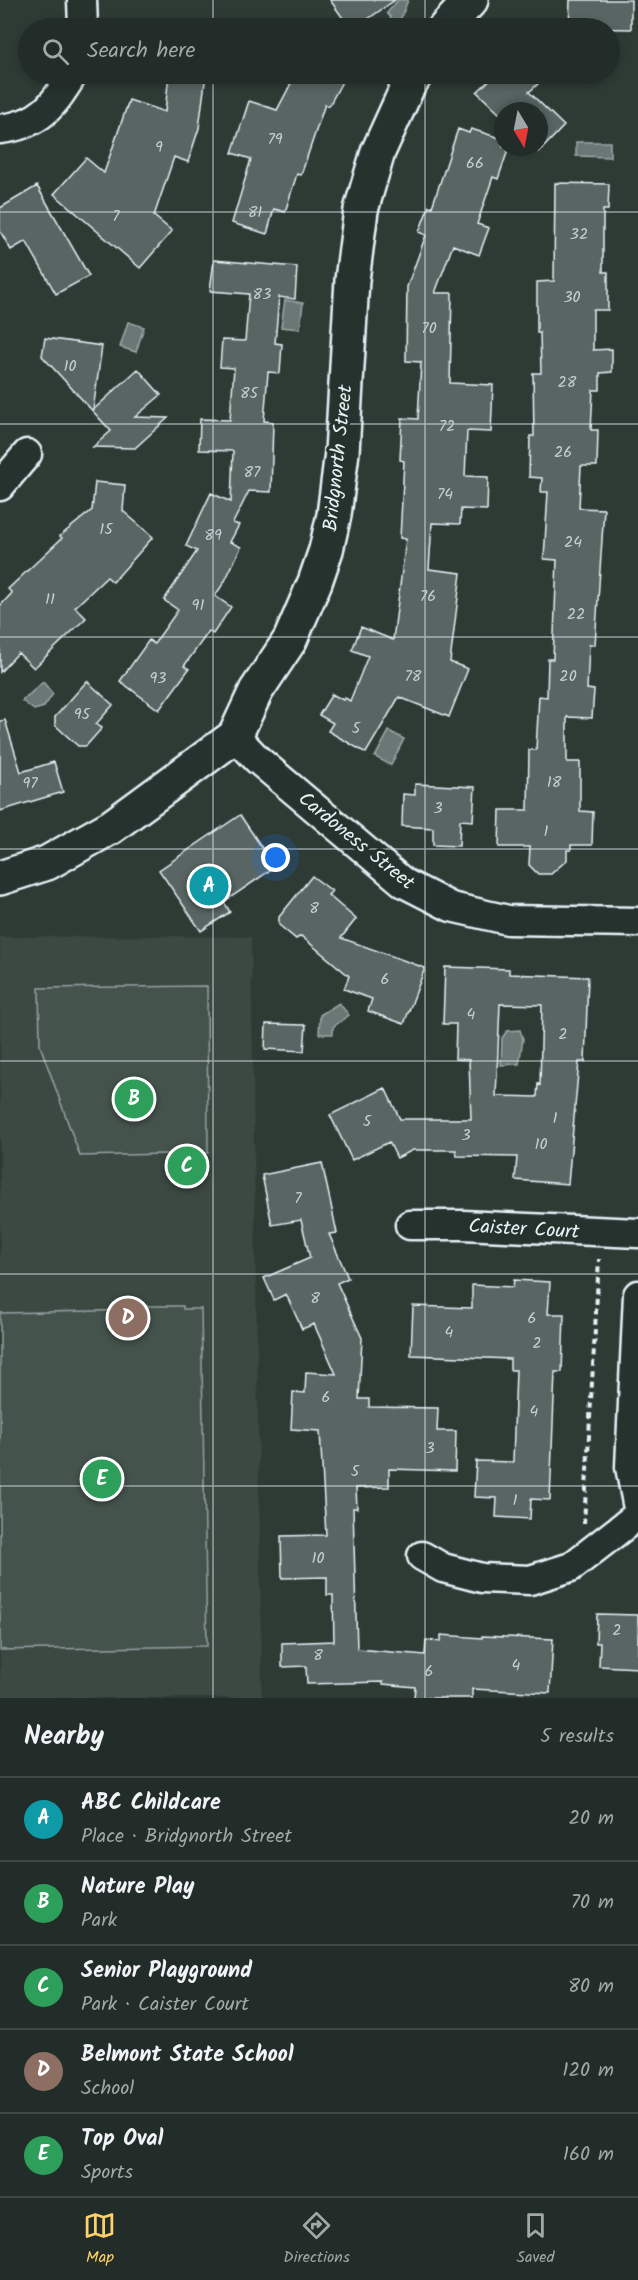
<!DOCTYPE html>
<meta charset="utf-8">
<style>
:root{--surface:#222c28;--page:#2e3834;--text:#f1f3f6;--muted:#a2a7a8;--line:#3f4845;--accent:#ffd166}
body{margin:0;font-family:Kalam,sans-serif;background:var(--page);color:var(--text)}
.compass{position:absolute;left:494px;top:102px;width:54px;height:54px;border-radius:50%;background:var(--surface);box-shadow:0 3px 9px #0003;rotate:170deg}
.you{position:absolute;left:276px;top:858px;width:21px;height:21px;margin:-15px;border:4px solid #fff;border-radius:50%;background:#1a73e8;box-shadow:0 0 0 9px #1a73e833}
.badge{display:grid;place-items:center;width:39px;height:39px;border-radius:50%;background:var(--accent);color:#fff;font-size:20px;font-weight:700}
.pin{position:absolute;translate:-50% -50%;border:3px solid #fff;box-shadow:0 2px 6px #0006}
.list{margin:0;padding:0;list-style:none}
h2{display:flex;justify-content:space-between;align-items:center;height:78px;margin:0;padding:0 24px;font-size:26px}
h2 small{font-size:20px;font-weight:400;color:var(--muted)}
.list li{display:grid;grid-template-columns:39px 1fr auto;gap:18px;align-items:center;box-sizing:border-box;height:84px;padding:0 24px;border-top:2px solid var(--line)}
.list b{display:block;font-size:22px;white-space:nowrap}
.list p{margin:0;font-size:20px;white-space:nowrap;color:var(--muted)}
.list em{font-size:20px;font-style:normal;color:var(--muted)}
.icon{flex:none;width:33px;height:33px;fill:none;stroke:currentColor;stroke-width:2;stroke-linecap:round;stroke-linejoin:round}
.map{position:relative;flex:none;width:638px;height:1698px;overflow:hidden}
.search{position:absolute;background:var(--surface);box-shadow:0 3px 9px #0003;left:18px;right:18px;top:18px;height:66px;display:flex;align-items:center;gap:15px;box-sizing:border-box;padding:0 21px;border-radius:33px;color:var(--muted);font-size:22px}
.sheet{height:498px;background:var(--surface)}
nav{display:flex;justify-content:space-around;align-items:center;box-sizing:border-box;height:84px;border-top:2px solid var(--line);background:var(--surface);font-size:16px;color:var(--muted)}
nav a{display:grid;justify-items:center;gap:3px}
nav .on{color:var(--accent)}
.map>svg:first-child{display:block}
</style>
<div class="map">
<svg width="638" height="1698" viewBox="0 0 638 1698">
<rect width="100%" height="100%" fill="#2e3b35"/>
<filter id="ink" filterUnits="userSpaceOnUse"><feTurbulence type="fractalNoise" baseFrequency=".0167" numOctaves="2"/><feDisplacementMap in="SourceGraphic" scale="12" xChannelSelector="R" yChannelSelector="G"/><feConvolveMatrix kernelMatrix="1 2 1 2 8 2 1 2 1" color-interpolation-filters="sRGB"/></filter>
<g filter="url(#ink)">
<path fill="#3b4843" d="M 170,936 L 251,937 L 262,1698 L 0,1698 L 0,937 Z"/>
<path fill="#45524e" stroke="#96a2a3" stroke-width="1.5" d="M 207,986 L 208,1153 L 80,1156 L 40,1045 L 39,988 Z
M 140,1306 L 183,1306 L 183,1309 L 201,1309 L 207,1646 L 0,1650 L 0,1313 L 139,1310 Z"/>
<path fill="#6b7775" stroke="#9da8a9" stroke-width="1.5" d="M 398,0 L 408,0 L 401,18 L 395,23 L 387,13 Z
M 576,142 L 610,142 L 610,157 L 576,156 Z
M 285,300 L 303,303 L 300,329 L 281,327 Z
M 128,322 L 144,327 L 136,352 L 120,347 Z
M 43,682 L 53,694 L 44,707 L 34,710 L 22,701 Z
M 389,731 L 404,739 L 391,765 L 375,757 Z
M 339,1003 L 349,1015 L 333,1027 L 333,1034 L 319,1034 L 320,1015 Z
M 520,1030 L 523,1039 L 519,1064 L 501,1065 L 502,1038 L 507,1031 Z"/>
<path fill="#596563" stroke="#e8f1f8" stroke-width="1.5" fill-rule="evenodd" d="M 330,0 L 395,0 L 355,28 L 350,28 Z
M 570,0 L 631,0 L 631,29 L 569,28 Z
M 169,74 L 206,74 L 199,128 L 188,162 L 174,157 L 154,216 L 172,231 L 140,268 L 54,194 L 86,158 L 104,173 L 129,100 L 165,112 Z
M 296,74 L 346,74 L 329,106 L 325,104 L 301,175 L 297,174 L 285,212 L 274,209 L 267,234 L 232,223 L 251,159 L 232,153 L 249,101 L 277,110 Z
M 496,74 L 527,74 L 538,84 L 529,92 L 564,126 L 539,152 L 535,147 L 539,147 L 539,111 L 503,111 L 503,117 L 477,92 Z
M 458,129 L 469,133 L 471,129 L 503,139 L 503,147 L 509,147 L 498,179 L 493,177 L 477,224 L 489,228 L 479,255 L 453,245 L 435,293 L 452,293 L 450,383 L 493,385 L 491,432 L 467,431 L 465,476 L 488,477 L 487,510 L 461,509 L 460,524 L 432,523 L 429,569 L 461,573 L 450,662 L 468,669 L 449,717 L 399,697 L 366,753 L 328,731 L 333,723 L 319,715 L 332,694 L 343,700 L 345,698 L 350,701 L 368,656 L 352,650 L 361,627 L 393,640 L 406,539 L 400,538 L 404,461 L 400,460 L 402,418 L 418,419 L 421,362 L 406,361 L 407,287 L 426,235 L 419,232 L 429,206 L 432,207 Z
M 555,183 L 609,184 L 608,210 L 603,210 L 603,272 L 608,272 L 608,310 L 593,310 L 593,350 L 612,349 L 612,372 L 600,373 L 600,390 L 593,390 L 591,430 L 598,430 L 597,466 L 581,466 L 579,508 L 604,509 L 595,645 L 589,645 L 587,689 L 594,690 L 592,718 L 567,717 L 567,762 L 580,762 L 580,811 L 593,812 L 592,845 L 571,845 L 571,850 L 567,850 L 567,860 L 551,874 L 538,874 L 529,865 L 530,847 L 499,847 L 500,810 L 528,810 L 529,750 L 536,750 L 539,696 L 547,697 L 548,659 L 553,659 L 557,560 L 544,559 L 548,492 L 541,492 L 542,478 L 529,477 L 530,436 L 534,436 L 533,373 L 541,373 L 540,333 L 537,333 L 537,282 L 554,281 Z
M 37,186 L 89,276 L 56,294 L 26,241 L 11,250 L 0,231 L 0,208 Z
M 214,260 L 297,267 L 295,299 L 279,297 L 275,343 L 282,344 L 280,373 L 268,372 L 264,421 L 273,422 L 271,492 L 249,491 L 233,523 L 239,525 L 230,542 L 241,547 L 225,581 L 215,596 L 231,607 L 213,634 L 209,631 L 184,666 L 189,669 L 159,710 L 120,681 L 149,640 L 154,644 L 178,610 L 164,600 L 197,551 L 186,546 L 211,493 L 231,502 L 233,451 L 199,450 L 200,419 L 230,420 L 234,368 L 220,367 L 222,340 L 245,341 L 249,294 L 210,291 Z
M 45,338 L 102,346 L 93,410 L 138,369 L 161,395 L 135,417 L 168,418 L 135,448 L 93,447 L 111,431 L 42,356 Z
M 95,482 L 125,485 L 123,511 L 153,537 L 113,582 L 107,577 L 75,607 L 86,618 L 34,668 L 18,653 L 0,672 L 0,606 L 12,593 L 8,589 L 62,538 L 60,536 L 92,510 Z
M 87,681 L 113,705 L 96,724 L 102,728 L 86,746 L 78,746 L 55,725 L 55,717 Z
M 5,720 L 21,772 L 54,762 L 63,792 L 0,811 L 0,721 Z
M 415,784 L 475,787 L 473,821 L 460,820 L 459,846 L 433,845 L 433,828 L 402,826 L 403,794 L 415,795 Z
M 240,815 L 275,867 L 224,902 L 230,912 L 201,931 L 159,870 Z
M 312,876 L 332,891 L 328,895 L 356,919 L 341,938 L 425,968 L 404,1024 L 368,1011 L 372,999 L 344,989 L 349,976 L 301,936 L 296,939 L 279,925 L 279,917 Z
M 445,967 L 509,969 L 509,974 L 588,977 L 585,1062 L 579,1062 L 568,1184 L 515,1180 L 517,1157 L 457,1156 L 456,1150 L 413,1150 L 397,1158 L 389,1142 L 352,1160 L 330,1115 L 385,1088 L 400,1119 L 471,1119 L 469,1060 L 455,1059 L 456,1024 L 443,1024 ZM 500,1004 L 542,1005 L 540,1085 L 538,1084 L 537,1097 L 496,1096 Z
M 266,1024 L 306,1025 L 304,1051 L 265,1049 Z
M 322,1163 L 337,1233 L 329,1234 L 348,1278 L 337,1283 L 362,1338 L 359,1399 L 369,1399 L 369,1407 L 438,1408 L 437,1431 L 456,1431 L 455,1471 L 389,1469 L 389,1487 L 356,1488 L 357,1508 L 353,1508 L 357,1649 L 425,1655 L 426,1640 L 441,1641 L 441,1635 L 482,1638 L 482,1636 L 553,1639 L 550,1693 L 472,1689 L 472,1698 L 414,1698 L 415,1687 L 383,1684 L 383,1682 L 307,1684 L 306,1666 L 282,1667 L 282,1643 L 334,1641 L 333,1595 L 327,1595 L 327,1577 L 282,1578 L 281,1536 L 326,1535 L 320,1431 L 291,1429 L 293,1392 L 305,1393 L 306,1372 L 336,1374 L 314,1324 L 302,1329 L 286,1294 L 274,1300 L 264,1278 L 310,1258 L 301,1220 L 272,1225 L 262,1175 Z
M 514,1280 L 550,1282 L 548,1314 L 564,1314 L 562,1372 L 555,1372 L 550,1500 L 531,1499 L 530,1519 L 496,1517 L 497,1498 L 474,1497 L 476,1461 L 513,1462 L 516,1370 L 510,1370 L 510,1359 L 411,1355 L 413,1306 L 472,1308 L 472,1285 L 513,1287 Z
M 597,1614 L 638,1615 L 638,1668 L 599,1666 L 600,1643 L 596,1643 Z"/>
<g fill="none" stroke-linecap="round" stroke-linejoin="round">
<defs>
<path id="minor" d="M 82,0 L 83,28
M 0,129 C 40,125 54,105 73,74
M 0,486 L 27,454
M 235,736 L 258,760 L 404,883 L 451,907 L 508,920 L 638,922
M 410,1225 L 463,1225 L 638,1233
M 638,1295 L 630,1467 L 638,1508
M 422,1556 L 443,1568 L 482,1578 L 530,1580 L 571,1567 L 638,1515"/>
<path id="tertiary" d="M 445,28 L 471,0
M 0,878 L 47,863 L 111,827 L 235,736 L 256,691 L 290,640 L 315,582 L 326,550 L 334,515 L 342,452 L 352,280 L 361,210 L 378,152 L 408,86 L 416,74"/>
</defs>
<use href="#minor" stroke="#e8f1f8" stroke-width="33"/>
<use href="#tertiary" stroke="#e8f1f8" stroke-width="38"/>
<path stroke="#e8f1f8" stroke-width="4" stroke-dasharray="6 4.5" stroke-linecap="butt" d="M 584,1524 L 599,1259"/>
<use href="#minor" stroke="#26332d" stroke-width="28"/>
<use href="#tertiary" stroke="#26332d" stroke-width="33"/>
</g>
</g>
<path fill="none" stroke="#e8f1f8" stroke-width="1.5" stroke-opacity="0.55" d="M 213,0 L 213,28M 425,0 L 425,28M 213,74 L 213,1698M 425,74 L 425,1698M 0,212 L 638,212M 0,424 L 638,424M 0,637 L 638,637M 0,849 L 638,849M 0,1061 L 638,1061M 0,1274 L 638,1274M 0,1486 L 638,1486"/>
<g text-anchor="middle" stroke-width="6" stroke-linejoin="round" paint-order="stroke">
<g font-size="16" fill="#c4ced3">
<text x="275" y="144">79</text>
<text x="159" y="152">9</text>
<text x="475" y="168">66</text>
<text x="255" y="217">81</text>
<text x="116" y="221">7</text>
<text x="579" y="239">32</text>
<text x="262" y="299">83</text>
<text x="572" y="302">30</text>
<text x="429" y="333">70</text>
<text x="70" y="371">10</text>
<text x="567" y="387">28</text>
<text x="249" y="398">85</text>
<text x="447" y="431">72</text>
<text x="563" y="457">26</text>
<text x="252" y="477">87</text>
<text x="445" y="499">74</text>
<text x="106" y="534">15</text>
<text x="213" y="540">89</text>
<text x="573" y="547">24</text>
<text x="428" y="601">76</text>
<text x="50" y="604">11</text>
<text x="198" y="610">91</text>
<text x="576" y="619">22</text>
<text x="413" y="681">78</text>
<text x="568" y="681">20</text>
<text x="158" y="683">93</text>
<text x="82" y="719">95</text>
<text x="356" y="733">5</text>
<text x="554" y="787">18</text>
<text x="30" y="788">97</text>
<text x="438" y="813">3</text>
<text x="546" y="836">1</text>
<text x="314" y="913">8</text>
<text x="385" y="984">6</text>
<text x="471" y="1019">4</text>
<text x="563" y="1039">2</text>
<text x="555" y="1123">1</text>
<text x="367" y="1126">5</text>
<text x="466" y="1140">3</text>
<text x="541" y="1149">10</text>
<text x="298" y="1203">7</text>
<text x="315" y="1303">8</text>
<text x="532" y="1323">6</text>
<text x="449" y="1337">4</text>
<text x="537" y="1348">2</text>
<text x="326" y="1402">6</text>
<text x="534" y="1416">4</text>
<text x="430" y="1453">3</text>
<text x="355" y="1476">5</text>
<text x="515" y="1505">1</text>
<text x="318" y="1563">10</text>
<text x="617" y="1635">2</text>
<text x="318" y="1660">8</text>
<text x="516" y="1670">4</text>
<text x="429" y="1676">6</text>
</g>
<g font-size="20" fill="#e8f1f8" stroke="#26332d">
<text transform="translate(337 458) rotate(-84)" y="7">Bridgnorth Street</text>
<text transform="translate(357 840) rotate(39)" y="7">Cardoness Street</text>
<text transform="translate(524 1228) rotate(3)" y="7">Caister Court</text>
</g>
</g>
</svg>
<svg class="compass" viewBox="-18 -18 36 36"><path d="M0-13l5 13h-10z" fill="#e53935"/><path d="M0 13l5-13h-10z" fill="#a2a7a8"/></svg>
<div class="you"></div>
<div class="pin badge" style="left:209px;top:886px;background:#0f9aa8">A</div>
<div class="pin badge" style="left:134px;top:1099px;background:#2e9e5b">B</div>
<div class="pin badge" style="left:187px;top:1166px;background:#2e9e5b">C</div>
<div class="pin badge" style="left:128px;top:1318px;background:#8d6e63">D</div>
<div class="pin badge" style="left:102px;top:1479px;background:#2e9e5b">E</div>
<div class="search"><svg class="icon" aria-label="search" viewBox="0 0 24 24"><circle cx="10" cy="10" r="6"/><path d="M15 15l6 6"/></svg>Search here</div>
</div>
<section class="sheet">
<h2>Nearby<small>5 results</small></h2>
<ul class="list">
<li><span class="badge" style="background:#0f9aa8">A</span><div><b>ABC Childcare</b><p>Place · Bridgnorth Street</p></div><em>20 m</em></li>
<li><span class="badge" style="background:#2e9e5b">B</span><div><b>Nature Play</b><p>Park</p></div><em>70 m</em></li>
<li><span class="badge" style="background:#2e9e5b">C</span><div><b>Senior Playground</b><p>Park · Caister Court</p></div><em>80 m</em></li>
<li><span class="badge" style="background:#8d6e63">D</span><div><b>Belmont State School</b><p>School</p></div><em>120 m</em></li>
<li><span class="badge" style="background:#2e9e5b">E</span><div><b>Top Oval</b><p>Sports</p></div><em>160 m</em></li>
</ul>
</section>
<nav>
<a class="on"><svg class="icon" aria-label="map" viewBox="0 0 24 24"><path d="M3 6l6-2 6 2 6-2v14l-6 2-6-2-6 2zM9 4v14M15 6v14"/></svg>Map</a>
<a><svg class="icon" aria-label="directions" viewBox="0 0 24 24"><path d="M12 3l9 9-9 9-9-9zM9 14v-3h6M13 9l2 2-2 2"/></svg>Directions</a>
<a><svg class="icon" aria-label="saved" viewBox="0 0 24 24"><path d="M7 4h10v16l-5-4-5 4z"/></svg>Saved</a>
</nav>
